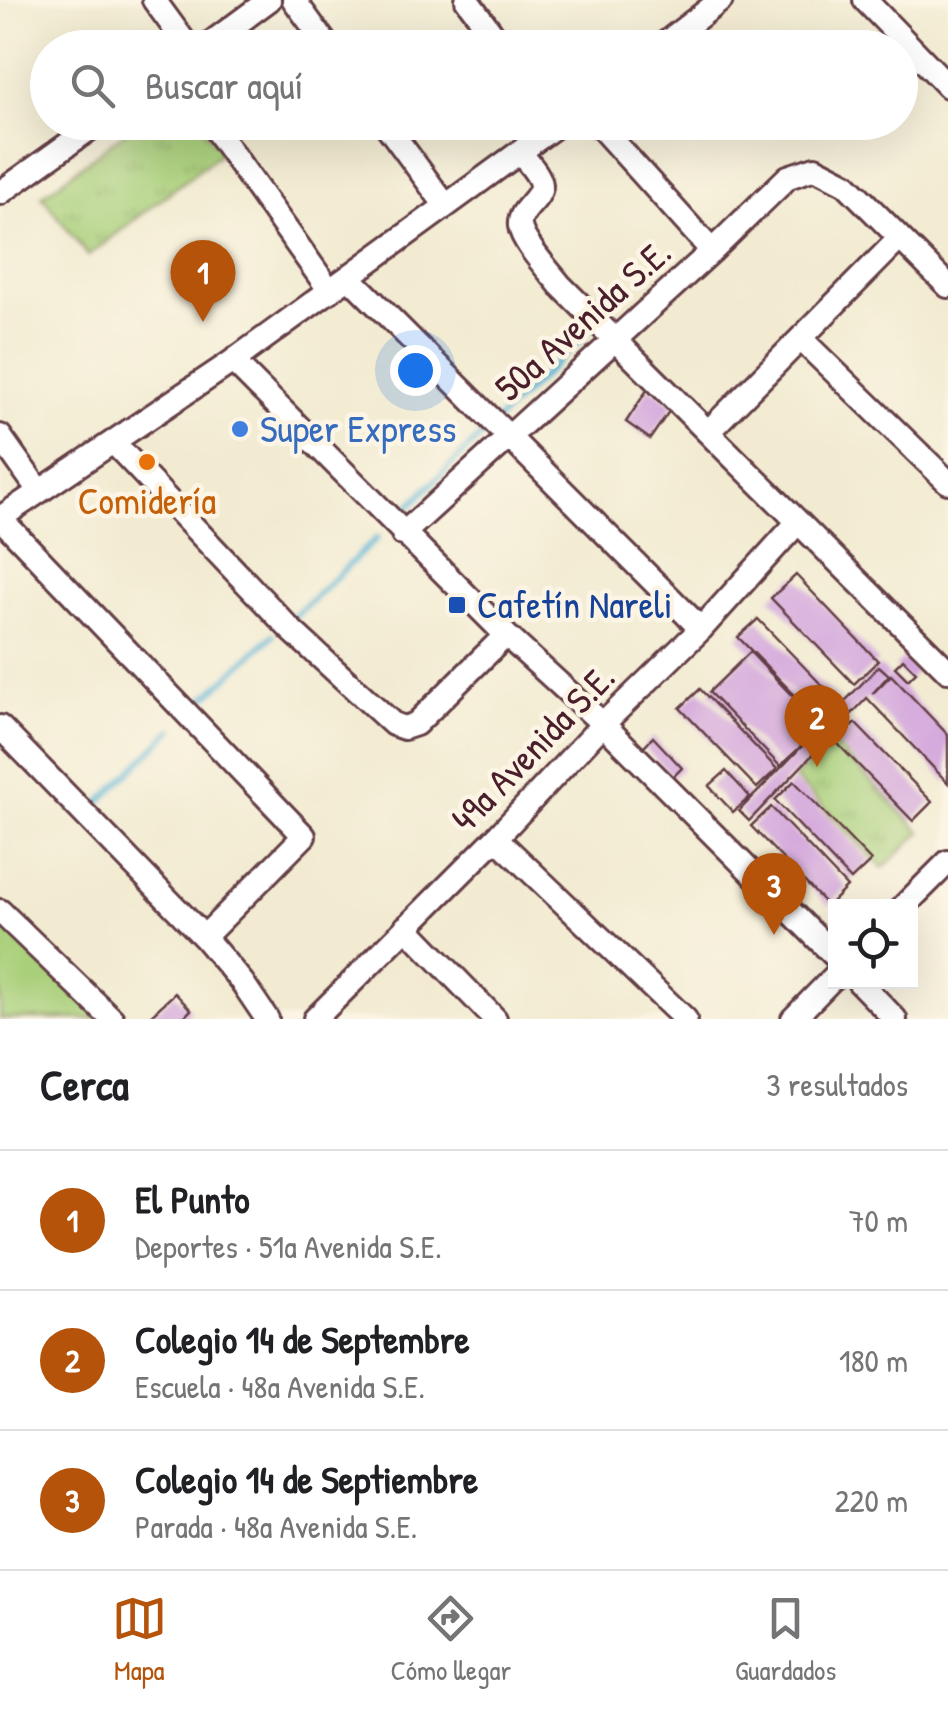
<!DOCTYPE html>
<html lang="es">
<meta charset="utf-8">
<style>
:root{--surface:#fff;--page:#f2f2f2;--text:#202124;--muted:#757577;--line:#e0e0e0;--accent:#b45309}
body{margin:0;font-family:"Patrick Hand",sans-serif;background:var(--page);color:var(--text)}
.controls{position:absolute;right:30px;bottom:30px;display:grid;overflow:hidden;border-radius:0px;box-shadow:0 10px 40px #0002}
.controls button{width:90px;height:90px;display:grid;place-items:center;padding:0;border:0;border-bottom:2px solid var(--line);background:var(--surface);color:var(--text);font:50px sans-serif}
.you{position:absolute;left:415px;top:370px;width:35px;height:35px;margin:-25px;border:8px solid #fff;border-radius:50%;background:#1a73e8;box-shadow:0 0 0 15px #1a73e833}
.badge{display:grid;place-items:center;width:65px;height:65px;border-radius:50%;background:var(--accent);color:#fff;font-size:32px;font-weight:700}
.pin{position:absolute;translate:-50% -82px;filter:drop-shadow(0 2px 5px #0008)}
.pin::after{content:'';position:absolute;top:52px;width:35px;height:30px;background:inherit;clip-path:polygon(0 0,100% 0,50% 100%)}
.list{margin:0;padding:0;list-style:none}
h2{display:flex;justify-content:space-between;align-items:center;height:130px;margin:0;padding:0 40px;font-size:42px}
h2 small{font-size:32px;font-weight:400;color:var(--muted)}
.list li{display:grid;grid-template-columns:65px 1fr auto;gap:30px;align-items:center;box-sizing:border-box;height:140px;padding:0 40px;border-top:2px solid var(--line)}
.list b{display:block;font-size:38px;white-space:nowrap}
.list p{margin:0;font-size:32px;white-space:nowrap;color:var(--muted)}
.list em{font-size:32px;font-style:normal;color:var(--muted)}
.icon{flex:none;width:55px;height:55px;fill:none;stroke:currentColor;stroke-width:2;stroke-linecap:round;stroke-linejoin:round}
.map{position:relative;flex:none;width:948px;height:1019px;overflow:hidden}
.search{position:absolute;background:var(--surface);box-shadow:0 10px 40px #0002;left:30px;right:30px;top:30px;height:110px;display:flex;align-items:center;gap:25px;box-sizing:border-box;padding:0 35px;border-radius:55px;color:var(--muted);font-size:38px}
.sheet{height:550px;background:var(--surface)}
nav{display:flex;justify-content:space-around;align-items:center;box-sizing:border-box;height:140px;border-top:2px solid var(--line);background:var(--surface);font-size:28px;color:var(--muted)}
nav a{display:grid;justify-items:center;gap:5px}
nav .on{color:var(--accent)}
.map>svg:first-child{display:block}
</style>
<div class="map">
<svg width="948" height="1019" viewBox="0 0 948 1019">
<defs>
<pattern id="park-tufts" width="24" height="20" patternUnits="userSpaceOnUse" patternTransform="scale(2.5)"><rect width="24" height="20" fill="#a8cf79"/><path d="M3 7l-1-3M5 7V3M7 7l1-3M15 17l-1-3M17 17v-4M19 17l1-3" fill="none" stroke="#92b169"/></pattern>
</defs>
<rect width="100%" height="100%" fill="#fcf5e5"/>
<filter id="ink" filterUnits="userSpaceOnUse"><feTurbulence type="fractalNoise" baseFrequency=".01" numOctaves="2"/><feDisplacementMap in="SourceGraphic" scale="20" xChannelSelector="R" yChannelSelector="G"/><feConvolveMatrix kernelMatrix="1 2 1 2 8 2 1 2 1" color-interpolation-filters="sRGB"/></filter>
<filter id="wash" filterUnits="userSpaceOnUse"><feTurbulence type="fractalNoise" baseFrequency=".0048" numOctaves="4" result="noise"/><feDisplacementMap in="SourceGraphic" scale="40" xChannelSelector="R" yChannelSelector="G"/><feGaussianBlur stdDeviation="2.25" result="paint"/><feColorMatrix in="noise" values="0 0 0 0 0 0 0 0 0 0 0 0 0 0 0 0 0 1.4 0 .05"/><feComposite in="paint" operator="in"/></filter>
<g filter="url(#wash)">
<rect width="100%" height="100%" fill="#f2ebd1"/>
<path fill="url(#park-tufts)" stroke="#797752" stroke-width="2.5" d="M 137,123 L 199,123 L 222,152 L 88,256 L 42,196 Z
M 832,742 L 921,832 L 883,868 L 795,778 Z"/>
<path fill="#a8cf79" stroke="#797752" stroke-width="2.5" d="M 0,917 L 102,1019 L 0,1019 Z"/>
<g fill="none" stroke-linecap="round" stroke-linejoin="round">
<path stroke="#57b4d5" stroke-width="6" d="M 408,507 L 587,333
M 294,617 L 377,538
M 205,698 L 272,636
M 97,805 L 172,730"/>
</g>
<g id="blocks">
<path fill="#d0a1db" d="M 649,387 L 674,404 L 650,439 L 626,422 Z
M 796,575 L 878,661 L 854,684 L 771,598 Z
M 758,619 L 839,703 L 820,721 L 738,637 Z
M 750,652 L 821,726 L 879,666 L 889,675 L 872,694 L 891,675 L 948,735 L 948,783 L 867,698 L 749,821 L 739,811 L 808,740 L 780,766 L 709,692 Z
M 903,659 L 916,672 L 908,680 L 895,667 Z
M 700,689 L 777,769 L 757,788 L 680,708 Z
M 855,723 L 932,802 L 913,821 L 836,742 Z
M 653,737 L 682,768 L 673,777 L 643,747 Z
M 726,771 L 750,797 L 733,812 L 709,786 Z
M 794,781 L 871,861 L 851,880 L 775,800 Z
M 771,807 L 847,887 L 828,906 L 751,826 Z
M 175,993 L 191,1010 L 182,1019 L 147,1019 Z"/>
</g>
</g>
<g filter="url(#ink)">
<use href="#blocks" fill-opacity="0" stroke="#633e44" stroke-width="2.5"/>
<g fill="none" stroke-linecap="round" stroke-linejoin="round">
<defs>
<path id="minor" d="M 154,0 L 189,48
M 294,0 L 329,48
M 467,0 L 503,48
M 865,0 L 948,86
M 204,48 L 269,0
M 659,48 L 721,0
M 210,122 L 330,291
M 384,122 L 446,206
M 596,122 L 712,251
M 520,152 C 526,161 540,174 541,185 C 541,201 518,209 520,226 C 522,242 550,272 560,285 L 948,671
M 0,193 L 99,122
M 349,277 L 701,629
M 801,339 L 948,482
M 233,361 L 506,635 L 603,724 L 836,957
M 708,432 L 900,238
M 0,436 L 39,491
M 113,442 L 290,629 L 393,724 L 404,728 L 416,724 L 506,635
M 0,518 L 233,361 L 561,122
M 0,518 L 304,836 L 204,937
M 403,534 L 712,251 L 788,177 L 815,168 L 846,184 L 948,286
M 0,727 L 204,937 L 242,982 L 267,1019
M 496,838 L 685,1019
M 904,906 L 948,862
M 0,911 L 112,1019
M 406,927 L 495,1019
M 859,982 L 895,1019
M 315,1019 L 496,838 L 603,724 L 701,629 L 798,522
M 793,1019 L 836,975"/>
</defs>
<use href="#minor" stroke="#633e44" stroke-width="28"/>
<use href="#minor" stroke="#fff" stroke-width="22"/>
</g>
</g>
<circle fill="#3f7fe0" stroke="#fcf5e5" stroke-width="4" cx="240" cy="429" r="10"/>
<circle fill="#e8710a" stroke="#fcf5e5" stroke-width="4" cx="147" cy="462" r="10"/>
<rect fill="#1a4fb4" stroke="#fcf5e5" stroke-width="4" x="447" y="595" width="20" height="20" rx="5"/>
<g text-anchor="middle" stroke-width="9" stroke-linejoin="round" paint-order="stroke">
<g font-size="38" fill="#4a1f2b" stroke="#fcf5e5">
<text transform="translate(583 320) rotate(-42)" y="13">50a Avenida S.E.</text>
<text transform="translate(533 748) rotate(-46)" y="13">49a Avenida S.E.</text>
</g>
<g font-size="38" fill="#366cbe" stroke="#fcf5e5" text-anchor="start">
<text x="260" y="442">Super Express</text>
</g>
<g font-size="38" fill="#c56008" stroke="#fcf5e5">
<text x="147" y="514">Comidería</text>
</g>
<g font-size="38" fill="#164399" stroke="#fcf5e5" text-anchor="start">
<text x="477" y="618">Cafetín Nareli</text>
</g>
</g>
</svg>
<div class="controls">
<button><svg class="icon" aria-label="locate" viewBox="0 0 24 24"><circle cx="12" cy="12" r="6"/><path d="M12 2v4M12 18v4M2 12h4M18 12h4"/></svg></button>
</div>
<div class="you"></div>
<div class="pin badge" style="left:203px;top:322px">1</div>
<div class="pin badge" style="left:817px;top:767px">2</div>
<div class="pin badge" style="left:774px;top:935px">3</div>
<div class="search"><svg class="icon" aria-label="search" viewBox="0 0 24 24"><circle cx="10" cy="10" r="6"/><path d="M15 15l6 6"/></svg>Buscar aquí</div>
</div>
<section class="sheet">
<h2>Cerca<small>3 resultados</small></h2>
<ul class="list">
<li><span class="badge">1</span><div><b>El Punto</b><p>Deportes · 51a Avenida S.E.</p></div><em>70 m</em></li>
<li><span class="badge">2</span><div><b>Colegio 14 de Septembre</b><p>Escuela · 48a Avenida S.E.</p></div><em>180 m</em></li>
<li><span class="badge">3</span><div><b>Colegio 14 de Septiembre</b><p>Parada · 48a Avenida S.E.</p></div><em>220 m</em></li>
</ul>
</section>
<nav>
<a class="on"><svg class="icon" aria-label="map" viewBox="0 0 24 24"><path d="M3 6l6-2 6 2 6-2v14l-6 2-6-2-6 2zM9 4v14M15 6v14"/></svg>Mapa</a>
<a><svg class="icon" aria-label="directions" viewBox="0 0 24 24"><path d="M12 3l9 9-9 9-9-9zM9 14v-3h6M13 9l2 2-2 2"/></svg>Cómo llegar</a>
<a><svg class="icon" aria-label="saved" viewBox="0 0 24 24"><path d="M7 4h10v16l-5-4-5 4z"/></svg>Guardados</a>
</nav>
